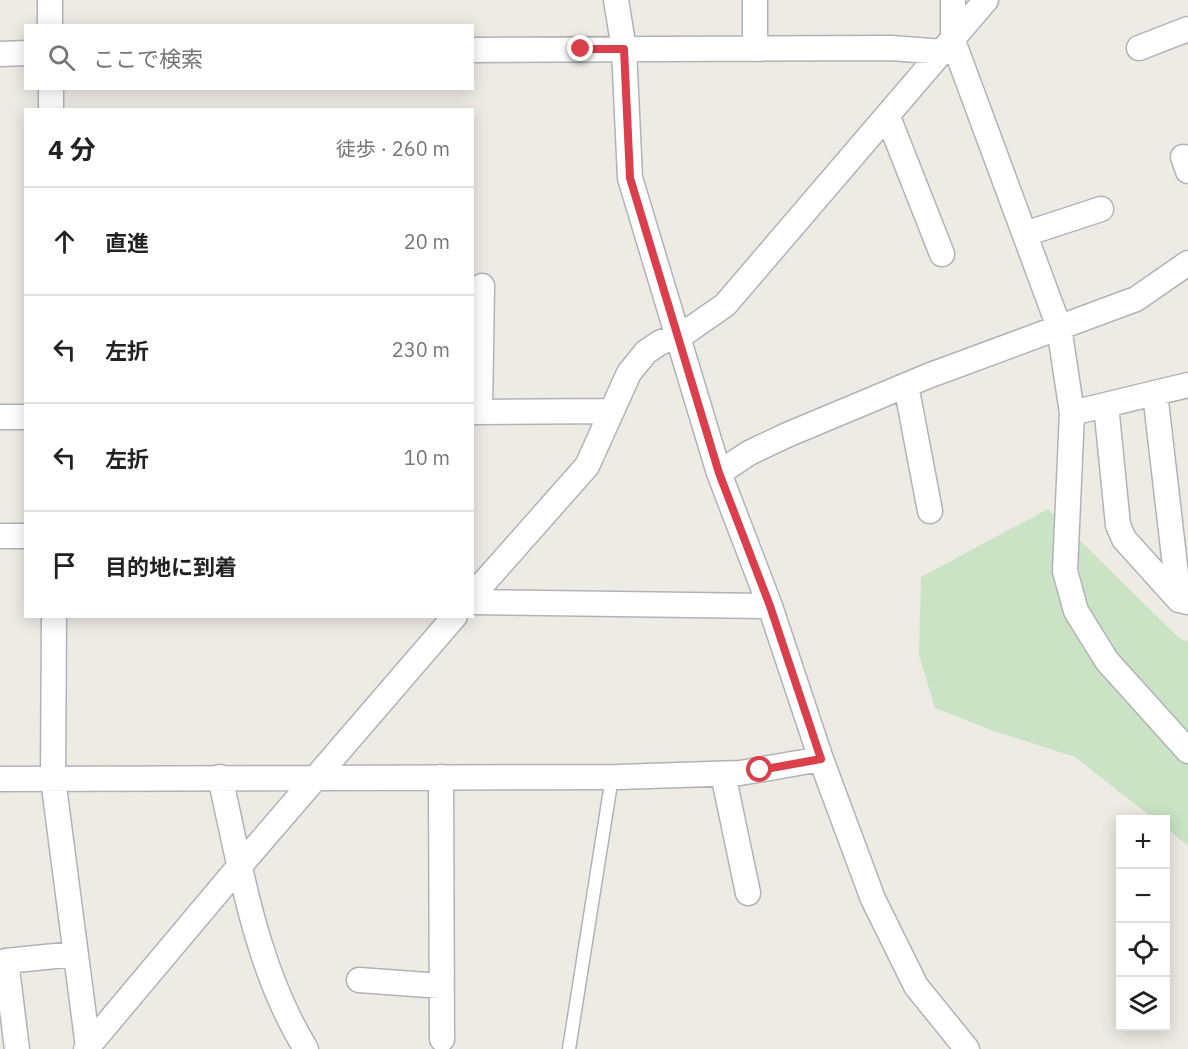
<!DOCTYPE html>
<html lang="ja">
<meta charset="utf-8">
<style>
:root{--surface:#fff;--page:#f6f6f6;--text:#222;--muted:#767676;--line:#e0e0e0}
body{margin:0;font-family:"IBM Plex Sans","Noto Sans JP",sans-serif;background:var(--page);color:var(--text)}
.controls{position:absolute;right:18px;bottom:18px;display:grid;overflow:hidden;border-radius:0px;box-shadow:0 3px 15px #0003}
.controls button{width:54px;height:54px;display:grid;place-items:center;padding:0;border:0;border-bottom:2px solid var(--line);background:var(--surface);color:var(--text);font:30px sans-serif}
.stop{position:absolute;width:18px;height:18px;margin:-14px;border:4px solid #da3f4b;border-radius:50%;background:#fff}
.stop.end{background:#da3f4b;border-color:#fff;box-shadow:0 2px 6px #0008}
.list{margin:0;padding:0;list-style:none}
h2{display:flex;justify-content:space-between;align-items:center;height:78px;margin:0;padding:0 24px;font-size:26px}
h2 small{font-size:20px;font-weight:400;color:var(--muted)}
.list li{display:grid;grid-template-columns:39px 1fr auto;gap:18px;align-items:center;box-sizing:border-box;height:108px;padding:0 24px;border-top:2px solid var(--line)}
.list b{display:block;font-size:22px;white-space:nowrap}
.list em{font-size:20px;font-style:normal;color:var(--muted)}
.icon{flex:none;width:33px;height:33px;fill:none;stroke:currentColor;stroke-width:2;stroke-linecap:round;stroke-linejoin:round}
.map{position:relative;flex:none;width:1188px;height:1049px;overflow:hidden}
.search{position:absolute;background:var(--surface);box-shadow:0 3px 15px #0003;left:24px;top:24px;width:450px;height:66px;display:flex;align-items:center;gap:15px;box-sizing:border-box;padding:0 21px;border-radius:0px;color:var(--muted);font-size:22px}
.panel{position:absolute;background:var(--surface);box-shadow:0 3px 15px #0003;left:24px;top:108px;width:450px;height:510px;border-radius:0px}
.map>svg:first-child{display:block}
</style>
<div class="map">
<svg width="1188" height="1049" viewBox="0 0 1188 1049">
<rect width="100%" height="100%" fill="#eeebe5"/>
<path fill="#c9e3c4" d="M 1048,509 L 1179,638 L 1188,642 L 1188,846 L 1166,828 L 1166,820 L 1154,819 L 1075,757 L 991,730 L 935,708 L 919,655 L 921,577 Z"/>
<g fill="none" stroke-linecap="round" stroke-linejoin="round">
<defs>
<path id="service" d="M 569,1049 L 612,777"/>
<path id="minor" d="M 50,0 L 50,26
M 616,0 L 624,49 L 630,178 L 719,473 L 770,606 L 821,759 L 873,899 L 916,986 L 967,1049
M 755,0 L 755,49
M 953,0 L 953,41 L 1059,327 L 1072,413 L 1065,571 L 1076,611 L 1107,661 L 1188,751
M 1139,48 L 1188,29
M 472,50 L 891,48 L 944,52
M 0,54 L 26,53
M 51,88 L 51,110
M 888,117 L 942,254
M 1183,157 L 1188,171
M 1025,234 L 1101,209
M 906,385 L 930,511
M 1155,393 L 1179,600
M 1106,405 L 1118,525 L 1124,539 L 1179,600 L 1188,602
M 472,412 L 612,411
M 480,412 L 482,286
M 1072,413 L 1188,385
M 0,417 L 26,417
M 719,473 L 749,453 L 787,435 L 928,376 L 1136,299 L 1188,263
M 0,536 L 26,536
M 472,596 L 587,466 L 629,373 L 646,352 L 661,342 L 679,337 L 725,305 L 986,0
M 472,602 L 770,606
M 54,616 L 53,779 L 88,1047
M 723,774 L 748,893
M 220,777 C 241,870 256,968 306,1049
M 441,777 L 442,1039
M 0,779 L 618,777 L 740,773 L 821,759
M 359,980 L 441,986
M 17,1049 L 6,961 L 75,954
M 86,1049 L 232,875 L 455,616"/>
</defs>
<use href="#service" stroke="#b0b3b6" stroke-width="15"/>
<use href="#minor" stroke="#b0b3b6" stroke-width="27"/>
<use href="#service" stroke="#fff" stroke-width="12"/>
<use href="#minor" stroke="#fff" stroke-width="24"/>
</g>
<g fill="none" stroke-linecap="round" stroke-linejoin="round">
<path stroke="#da3f4b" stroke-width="8" d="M 581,49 L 624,49 L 630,178 L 719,473 L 770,606 L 821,759 L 760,770"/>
</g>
</svg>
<div class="controls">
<button>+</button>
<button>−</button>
<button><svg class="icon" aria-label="locate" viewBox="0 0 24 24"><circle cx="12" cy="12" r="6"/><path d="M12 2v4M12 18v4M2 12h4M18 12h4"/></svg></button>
<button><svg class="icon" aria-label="layers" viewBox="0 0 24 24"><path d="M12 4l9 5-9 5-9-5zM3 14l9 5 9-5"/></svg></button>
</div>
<div class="stop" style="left:760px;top:770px"></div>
<div class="stop end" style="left:581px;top:49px"></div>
<div class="search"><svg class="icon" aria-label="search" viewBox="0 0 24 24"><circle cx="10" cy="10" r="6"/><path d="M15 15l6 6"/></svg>ここで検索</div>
<section class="panel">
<h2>4 分<small>徒歩 · 260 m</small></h2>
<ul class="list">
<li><svg class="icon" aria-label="ahead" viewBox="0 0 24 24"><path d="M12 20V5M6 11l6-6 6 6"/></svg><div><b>直進</b></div><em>20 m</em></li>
<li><svg class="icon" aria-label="left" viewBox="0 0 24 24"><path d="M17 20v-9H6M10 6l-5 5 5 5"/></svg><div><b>左折</b></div><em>230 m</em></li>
<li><svg class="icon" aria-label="left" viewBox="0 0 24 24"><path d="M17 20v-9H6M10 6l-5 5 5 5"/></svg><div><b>左折</b></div><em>10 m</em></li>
<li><svg class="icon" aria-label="arrive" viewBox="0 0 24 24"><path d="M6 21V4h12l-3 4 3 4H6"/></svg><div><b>目的地に到着</b></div></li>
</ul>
</section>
</div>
